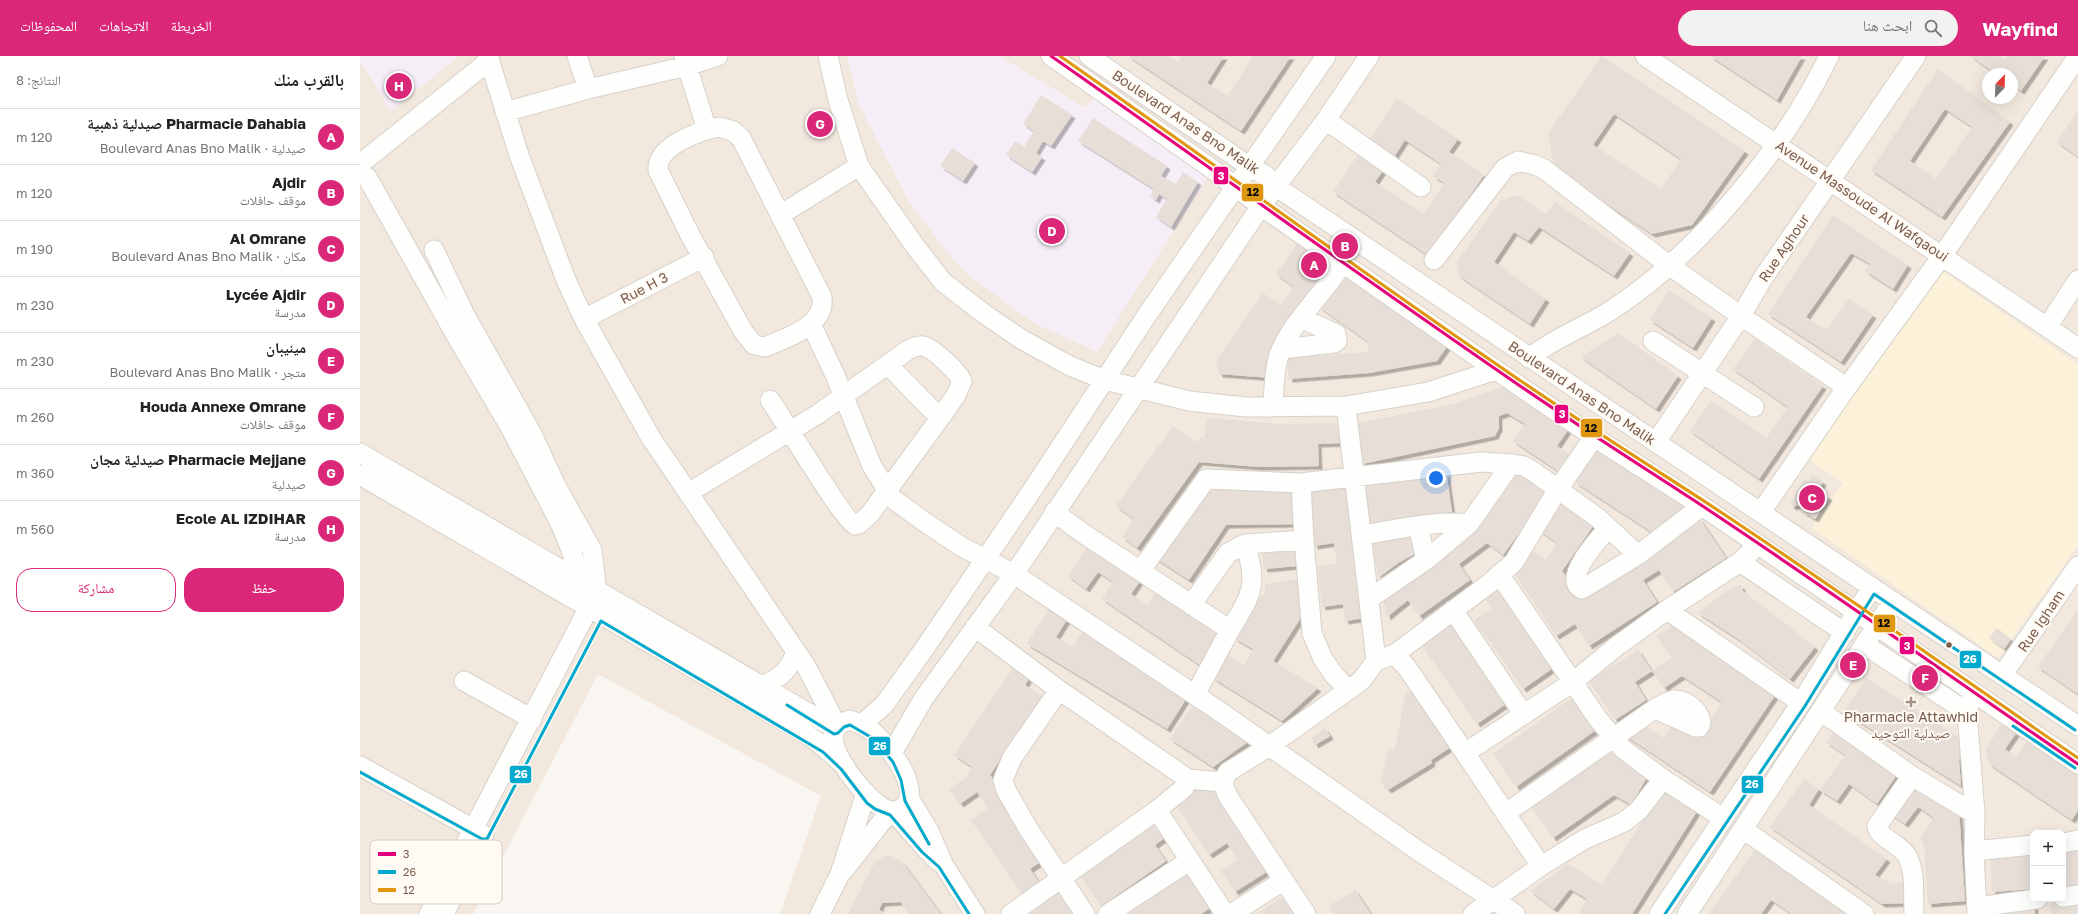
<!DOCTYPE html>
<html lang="ar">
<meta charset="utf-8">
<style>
:root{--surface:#fff;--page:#f2f2f2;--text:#222;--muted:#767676;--line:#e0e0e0;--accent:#db2777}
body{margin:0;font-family:"Golos Text","Noto Naskh Arabic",sans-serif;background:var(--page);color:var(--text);direction:rtl}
.controls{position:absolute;right:12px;bottom:12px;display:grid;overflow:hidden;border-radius:8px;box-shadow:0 4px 16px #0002}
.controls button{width:36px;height:36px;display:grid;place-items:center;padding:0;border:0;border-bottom:1px solid var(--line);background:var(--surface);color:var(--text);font:20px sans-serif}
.compass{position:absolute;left:1622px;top:12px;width:36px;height:36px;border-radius:50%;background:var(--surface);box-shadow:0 4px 16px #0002;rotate:23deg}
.you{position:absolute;left:1076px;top:422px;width:14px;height:14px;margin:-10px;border:3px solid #fff;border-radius:50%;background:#1a73e8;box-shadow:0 0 0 6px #1a73e833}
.badge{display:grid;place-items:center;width:26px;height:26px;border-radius:50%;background:var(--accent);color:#fff;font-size:13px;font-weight:700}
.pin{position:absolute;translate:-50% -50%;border:2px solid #fff;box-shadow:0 1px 4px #0006}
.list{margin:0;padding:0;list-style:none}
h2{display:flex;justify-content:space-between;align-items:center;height:52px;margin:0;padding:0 16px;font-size:17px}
h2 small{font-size:13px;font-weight:400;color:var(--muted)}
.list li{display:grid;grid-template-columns:26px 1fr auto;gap:12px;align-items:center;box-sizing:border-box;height:56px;padding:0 16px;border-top:1px solid var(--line)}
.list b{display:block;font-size:15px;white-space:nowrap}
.list p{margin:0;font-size:13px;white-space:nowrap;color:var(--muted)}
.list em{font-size:13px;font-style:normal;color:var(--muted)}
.actions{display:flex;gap:8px;padding:12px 16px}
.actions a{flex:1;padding:9px 0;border:1px solid var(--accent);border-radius:16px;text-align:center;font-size:14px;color:var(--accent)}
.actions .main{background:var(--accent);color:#fff}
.icon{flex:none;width:22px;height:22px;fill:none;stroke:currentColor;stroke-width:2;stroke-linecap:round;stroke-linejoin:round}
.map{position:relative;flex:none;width:1718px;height:858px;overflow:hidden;direction:ltr}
header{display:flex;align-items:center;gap:24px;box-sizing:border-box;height:56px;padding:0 20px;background:var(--accent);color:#fff}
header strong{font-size:19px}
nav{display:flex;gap:22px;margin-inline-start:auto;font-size:14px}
.search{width:280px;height:36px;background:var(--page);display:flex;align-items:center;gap:10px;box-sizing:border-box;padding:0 14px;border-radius:22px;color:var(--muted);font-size:15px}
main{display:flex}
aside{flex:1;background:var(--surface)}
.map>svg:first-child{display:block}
</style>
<header>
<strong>Wayfind</strong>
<div class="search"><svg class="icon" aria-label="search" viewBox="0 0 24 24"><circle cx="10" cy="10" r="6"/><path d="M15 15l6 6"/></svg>ابحث هنا</div>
<nav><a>الخريطة</a><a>الاتجاهات</a><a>المحفوظات</a></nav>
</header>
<main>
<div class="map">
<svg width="1718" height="858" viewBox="0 0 1718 858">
<defs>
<filter id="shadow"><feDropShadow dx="3.5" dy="3.5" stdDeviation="0" flood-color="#0004"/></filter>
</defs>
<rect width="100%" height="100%" fill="#f9f5f0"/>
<path fill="#f2e8de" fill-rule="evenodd" d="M 0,0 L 1718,0 L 1718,858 L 420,858 L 461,740 L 238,618 L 113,858 L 0,858 ZM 1628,18 L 1652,18 L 1652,42 L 1628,42 ZM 1673,777 L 1703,777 L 1703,843 L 1673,843 Z"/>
<path fill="#f6eef6" d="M 0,0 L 99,0 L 31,55 L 0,5 Z
M 487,0 L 639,0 L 726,52 L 734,43 L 847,122 L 737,296 L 674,267 L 609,220 L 594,205 L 548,144 L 498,47 Z"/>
<path fill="#fbf2d9" d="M 1581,214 L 1718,309 L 1718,489 L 1638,602 L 1452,472 L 1483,427 L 1448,403 Z"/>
<path fill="#e6ded7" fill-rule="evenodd" filter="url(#shadow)" d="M 768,0 L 809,0 L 818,6 L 822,0 L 864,0 L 847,27 L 868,40 L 893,0 L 931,0 L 881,75 Z
M 1242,0 L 1385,95 L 1332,169 L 1292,178 L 1195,114 L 1188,77 ZM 1254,58 L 1321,103 L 1301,133 L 1233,89 Z
M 1350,0 L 1442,0 L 1417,44 Z
M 1610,0 L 1639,0 L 1645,4 L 1648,0 L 1685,0 L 1661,35 L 1652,29 L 1652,18 L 1636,18 Z
M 1578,13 L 1650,66 L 1582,161 L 1511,114 ZM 1585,53 L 1612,71 L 1576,123 L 1550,105 Z
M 681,39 L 712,59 L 691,90 L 683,85 L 676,97 L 682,101 L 672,116 L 646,99 L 655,85 L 664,91 L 674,75 L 663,68 Z
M 1037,43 L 1098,83 L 1089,96 L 1124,119 L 1069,200 L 973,136 L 1001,94 L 1026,110 L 1015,126 L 1064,158 L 1084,127 L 1073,120 L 1081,108 L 1045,84 L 1034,101 L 1009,85 Z
M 1718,55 L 1718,101 L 1697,86 Z
M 733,62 L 807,110 L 801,120 L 816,128 L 823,116 L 838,126 L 811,171 L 796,161 L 807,143 L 799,138 L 796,144 L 790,140 L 794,133 L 718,85 Z
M 592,92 L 615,107 L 603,125 L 580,110 Z
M 1157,139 L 1186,158 L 1195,146 L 1270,197 L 1254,220 L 1179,171 L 1168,185 L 1154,176 L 1134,206 L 1186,243 L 1170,268 L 1099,220 L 1097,206 L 1140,145 Z
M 1473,159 L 1548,209 L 1533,233 L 1505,215 L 1510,208 L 1491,197 L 1446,261 L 1466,274 L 1489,243 L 1513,259 L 1481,306 L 1408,258 Z
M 939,185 L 972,208 L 913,322 L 859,318 L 856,305 L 903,237 L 921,249 L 934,231 L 916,218 Z
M 982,218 L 1062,274 L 1088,289 L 1077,305 L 1009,317 L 929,323 L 927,302 L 1008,296 L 1007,285 L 959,251 Z
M 1309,234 L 1352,262 L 1333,292 L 1290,264 Z
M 1258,277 L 1318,320 L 1296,353 L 1221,301 Z
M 1395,283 L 1463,330 L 1399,423 L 1330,375 L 1351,345 L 1406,382 L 1428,351 L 1373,313 Z
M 1146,330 L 1210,371 L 1197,390 L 1212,400 L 1201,417 L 1153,385 L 1165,368 L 1147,357 L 1139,360 L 1139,372 L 1135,380 L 1002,408 L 993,368 L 1094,348 Z
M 847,362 L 920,368 L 981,367 L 983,387 L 958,388 L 959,410 L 899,411 L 839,406 L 777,492 L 762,481 L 774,463 L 756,450 L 813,370 L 837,386 L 841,382 L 844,383 Z
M 1238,392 L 1328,451 L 1293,477 L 1215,426 Z
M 1159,410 L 1191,434 L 1143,499 L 1127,487 L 1099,508 L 1110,524 L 1059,560 L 1048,544 L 1027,561 L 1022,539 Z
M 1086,414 L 1092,456 L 1010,469 L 1003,426 Z
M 1453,419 L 1463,426 L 1458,434 L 1469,441 L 1455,463 L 1443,456 L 1445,453 L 1437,449 L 1433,451 L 1430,448 L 1432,444 L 1437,442 L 1435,441 L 1444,423 L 1449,426 Z
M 848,425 L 936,428 L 938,468 L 866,469 L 829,524 L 795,502 Z
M 986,426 L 1005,562 L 985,565 L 983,548 L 962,551 L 957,510 L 977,508 L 974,487 L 954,490 L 946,431 Z
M 1204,440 L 1238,463 L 1202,515 L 1220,540 L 1340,463 L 1366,502 L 1313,536 L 1299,514 L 1283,524 L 1297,546 L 1229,590 L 1215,568 L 1196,580 L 1153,515 L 1167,491 L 1186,504 L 1197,487 L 1180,475 Z
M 1053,472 L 1058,496 L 1038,507 L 1018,522 L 1011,479 Z
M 933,486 L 936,510 L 904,513 L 901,490 Z
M 730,487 L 782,522 L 771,538 L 787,549 L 798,533 L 864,576 L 841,610 L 742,543 L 753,526 L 738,516 L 726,533 L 708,520 Z
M 937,523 L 942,560 L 913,605 L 958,632 L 922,665 L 853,622 L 867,599 L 884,609 L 893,593 L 874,582 L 892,551 L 901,540 L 906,537 L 905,528 Z
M 1137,526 L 1196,610 L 1163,633 L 1114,564 L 1132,552 L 1121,537 Z
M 1381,529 L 1383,535 L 1455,591 L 1430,623 L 1381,585 L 1338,557 L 1358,541 L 1373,531 Z
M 690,551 L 708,562 L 696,581 L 713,591 L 725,572 L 830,637 L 807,673 L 667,588 Z
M 1718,553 L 1718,638 L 1678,611 Z
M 1091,561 L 1150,645 L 1117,668 L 1058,584 Z
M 1316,568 L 1418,635 L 1350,736 L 1266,680 L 1279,666 L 1303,682 L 1316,664 L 1340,679 L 1362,646 L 1322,620 L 1304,632 L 1292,615 L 1312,602 L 1296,580 Z
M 1637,572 L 1651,583 L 1644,593 L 1629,582 Z
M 1278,594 L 1292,615 L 1275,626 L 1286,644 L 1255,664 L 1229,625 Z
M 657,606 L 672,617 L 665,629 L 682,640 L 630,719 L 686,802 L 670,813 L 681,829 L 664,841 L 611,764 L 628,752 L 617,736 L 600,748 L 589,733 L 607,721 L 612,711 L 594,699 Z
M 1506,622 L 1602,683 L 1599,705 L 1601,730 L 1484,656 Z
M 1046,636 L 1063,639 L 1094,689 L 1071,704 L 1072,707 L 1028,734 L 1021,727 L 1027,696 L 1035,692 Z
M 1216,639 L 1240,671 L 1156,731 L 1133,698 Z
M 838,642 L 893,682 L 853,711 L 810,683 Z
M 1643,666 L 1657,676 L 1645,693 L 1656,701 L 1667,685 L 1718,719 L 1718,754 L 1712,764 L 1629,708 L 1626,693 Z
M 1477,671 L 1540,714 L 1517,748 L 1489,728 L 1477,745 L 1460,734 L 1485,699 L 1466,686 Z
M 965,672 L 970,680 L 955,689 L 951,682 Z
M 1250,691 L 1290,716 L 1271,749 L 1254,739 L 1193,782 L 1170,749 Z
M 1553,722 L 1599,754 L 1605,845 L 1568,848 L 1564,788 L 1560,782 L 1574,762 L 1558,751 L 1545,768 L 1529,757 Z
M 1444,723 L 1459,733 L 1449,749 L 1527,803 L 1515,819 L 1532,828 L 1550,826 L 1551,847 L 1522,848 L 1410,771 Z
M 850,725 L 908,815 L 875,836 L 861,815 L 878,804 L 867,787 L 849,799 L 815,747 Z
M 1306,727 L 1341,749 L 1272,858 L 1218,858 L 1227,843 L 1210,833 L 1194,853 L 1170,835 L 1208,808 L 1242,829 Z
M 800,761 L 811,777 L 795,789 L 806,805 L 741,850 L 718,817 Z
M 1400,786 L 1494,858 L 1432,858 L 1411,844 L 1401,858 L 1349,858 Z
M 1718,790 L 1718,831 L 1703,831 L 1703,791 Z
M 1673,793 L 1673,833 L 1632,836 L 1630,795 Z
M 525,800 L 532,800 L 543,807 L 581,858 L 548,858 L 541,846 L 522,847 L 519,854 L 523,856 L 522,858 L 488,858 L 515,806 Z
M 830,811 L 856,848 L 841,858 L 759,858 Z
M 702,829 L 722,858 L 671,858 L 667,852 Z
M 995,834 L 1011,858 L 974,858 L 969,850 Z
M 926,839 L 938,858 L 896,858 Z
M 1718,843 L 1718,858 L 1692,858 L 1691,845 Z
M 1675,845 L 1675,858 L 1636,858 Z"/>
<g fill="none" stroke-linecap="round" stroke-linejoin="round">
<defs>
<path id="minor" d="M 128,0 L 159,99 L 206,224 L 224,263 L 291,382 L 446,610 L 477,670
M 217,0 L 228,33
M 324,0 L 347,74
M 468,0 L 478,44 L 499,110 L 555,190 L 583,226 L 623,257 L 661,283 L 710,310 L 745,324 L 829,345 L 886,351 L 986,350 L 1068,336 L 1136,314
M 691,0 L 848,110 L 901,150 L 1136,314 L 1234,381 L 1342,450 L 1718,708
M 729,0 L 890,111 L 905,119 L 915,130 L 1718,670
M 1285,0 L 1718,292
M 145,56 L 228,33 L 327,10 L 358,0
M 966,64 L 1061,131
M 359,71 L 373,75 L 381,82 L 462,241 C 466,270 426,282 405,291 L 394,289 L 383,275 L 330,179 L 298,114 C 296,90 339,75 359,71 Z
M 0,108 L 130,4
M 7,121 L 102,290 L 150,371 L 201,469 L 211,494 L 220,524
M 420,159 L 499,110
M 1074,204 L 1145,112 L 1158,105 L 1175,109 L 1184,113 L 1310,210 L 1381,260 L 1486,331
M 224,263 L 344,201
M 451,268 L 475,319 L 512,410 L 533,443 L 566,467 L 602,491 L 654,518 L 862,657 L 1060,796 L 1155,858
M 1687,271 L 1718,224
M 1293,285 L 1394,351
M 922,293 L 974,287 L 977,285 L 976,278 L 941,262
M 1169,302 C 1194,282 1223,272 1250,255 C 1337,199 1424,93 1469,0
M 528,309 L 580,362
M 986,350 L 1016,605
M 913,351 C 914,334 914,314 919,299 C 930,268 965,236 983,207
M 1296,386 L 1381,260 L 1403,222 L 1556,0
M 0,397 L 476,673
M 0,419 L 445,677 L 459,687 L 485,710
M 941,427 L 944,484 L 952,577 L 963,603 L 974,619 L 989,634
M 328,437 L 458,358 L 548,294 C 553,292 558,289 564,290 C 574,293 598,316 602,325 L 596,339 L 580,362 L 510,458 L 499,468 L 495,469 C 484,465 422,361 410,344
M 694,456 L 724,478 L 870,574 C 891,539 899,530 885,488 L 868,497 L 831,549
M 1401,456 L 1482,338 L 1582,200 L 1718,0
M 1058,470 L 1066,504
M 1248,472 C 1240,482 1201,523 1222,533 L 1278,499 L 1342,450
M 1001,479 C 1036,474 1074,464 1109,468
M 885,488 L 944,484
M 1380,506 L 1485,577
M 781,514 L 846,423 L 941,427 L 1121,406 L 1151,408 L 1164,410 L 1174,416 L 1238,462 L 1278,499
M 1139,518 L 1238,663 L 1263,693 L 1303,723 L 1363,762
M 1009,543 L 1066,504 L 1109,468 L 1151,408
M 1093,554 L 1164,659
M 1307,554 L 1441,647
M 615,571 L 699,634 L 828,723 L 824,732 L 797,754 L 651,858
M 1505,589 L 1607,656
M 1035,598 L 1130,527 L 1154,506 L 1198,433 L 1234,381
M 1643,618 L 1718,510
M 104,625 L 172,663
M 403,629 C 421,622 430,613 436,595
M 699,634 L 652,702 L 643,724 L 646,734 L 669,774 L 725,858
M 1613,637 L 1607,656 L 1615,758 L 1614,795 L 1617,858
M 835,639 L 870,574
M 1462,656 L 1552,720 L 1615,758
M 490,664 C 496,666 503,669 509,673 C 525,684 566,735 542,752 C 536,756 531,756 525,753 C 507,744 465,695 475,674 C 478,667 484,666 490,664 Z
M 502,668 L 524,649 L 562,596 L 673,433 L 787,259 L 966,0
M 532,697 L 564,642 L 654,518 L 901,150 L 966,64 L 1009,0
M 0,710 L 124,779
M 1552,720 L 1517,770 C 1519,783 1541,788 1547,800 C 1556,815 1553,841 1554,858
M 828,723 L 863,726
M 549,742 L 569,775 L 583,808 L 615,858
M 797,754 L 865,858
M 533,755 L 566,793 L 578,805
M 1146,757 L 1296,652 C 1302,649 1308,645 1314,644 C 1327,644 1340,655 1341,667 L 1339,671 L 1336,671 L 1295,653
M 1383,773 L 1504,858
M 1703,787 L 1718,784
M 1614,795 L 1673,789
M 1181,810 L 1225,783 L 1264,766 L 1279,754 L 1303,723
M 484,814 L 530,755
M 1703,841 L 1718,839
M 1617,851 L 1677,843
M 69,858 L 237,536 L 232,494 L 196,430 L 172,378 L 106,261 L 74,194
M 84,858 L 107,813
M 460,858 L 480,818 L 506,737
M 748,858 L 829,805
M 871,858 L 923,825
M 946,858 L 869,742 C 864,732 861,726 868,716 L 908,691 L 1001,625 L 1016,605 L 1035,598 L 1048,613 L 1105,697
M 1113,858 L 1181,810 L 1105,697 L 1213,626 L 1257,590 L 1307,554 L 1380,506 L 1398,489
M 1299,858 L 1441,647 L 1512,531
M 1327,858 L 1533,545"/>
</defs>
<use href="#minor" stroke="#d7d1cb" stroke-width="21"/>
<use href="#minor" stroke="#fefefd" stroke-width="19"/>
<defs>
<path id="bus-1" d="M 691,0 C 840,104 987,211 1137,314 C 1204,361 1272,404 1341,449 C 1468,533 1592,622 1718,708"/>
<path id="bus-2" d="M 427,649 L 474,678 L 478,677 L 484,671 L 490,669 L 514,683 L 533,706 L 541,724 L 545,745 L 569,788
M 1653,670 L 1715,712
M 0,716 L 122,783 L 127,783 L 241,565 L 463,696 L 481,713 L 507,747 L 515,753 L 530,759 L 562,796 L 579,811 L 609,858
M 1305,858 L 1445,650 L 1514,538 L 1715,674"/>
<path id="bus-3" d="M 700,0 C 847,103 993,210 1142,312 C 1208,358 1276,401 1344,445 C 1470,528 1593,616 1718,702"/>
</defs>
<use href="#bus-1" stroke="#fffaf3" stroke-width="6"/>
<use href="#bus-2" stroke="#fffaf3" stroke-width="6"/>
<use href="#bus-3" stroke="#fffaf3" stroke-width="6"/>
<use href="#bus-1" stroke="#e5007d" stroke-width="3"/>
<use href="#bus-2" stroke="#00a9ce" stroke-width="3"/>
<use href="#bus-3" stroke="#de970f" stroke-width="3"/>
</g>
<circle fill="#7a5c4d" stroke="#fffaf3" stroke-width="1.5" cx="1589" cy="589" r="3.5"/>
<path fill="#a69286" stroke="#fffaf3" stroke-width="1.5" d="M1549 640h4v4h4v4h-4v4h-4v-4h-4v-4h4z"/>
<g text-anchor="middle" stroke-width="4" stroke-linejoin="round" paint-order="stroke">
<g font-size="14" fill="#7a5c4d" stroke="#fffaf3">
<text transform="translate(826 66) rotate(34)" y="5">Boulevard Anas Bno Malik</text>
<text transform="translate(1502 145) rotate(34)" y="5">Avenue Massoude Al Wafqaoui</text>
<text transform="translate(1424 192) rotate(-56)" y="5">Rue Aghour</text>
<text transform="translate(284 232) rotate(-28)" y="5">Rue H 3</text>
<text transform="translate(1222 337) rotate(34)" y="5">Boulevard Anas Bno Malik</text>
<text transform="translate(1681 565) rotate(-56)" y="5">Rue Igham</text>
</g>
<g font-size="14" fill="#7a5c4d" stroke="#fffaf3">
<text x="1551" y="666">Pharmacie Attawhid<tspan x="1551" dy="16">صيدلية التوحيد</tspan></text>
</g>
</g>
<rect x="10" y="784" width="132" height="64" rx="6" fill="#fffaf3" stroke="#d7cbc1" stroke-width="1"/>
<rect x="18" y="796" width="18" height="4" fill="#e5007d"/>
<rect x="18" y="814" width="18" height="4" fill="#00a9ce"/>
<rect x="18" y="832" width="18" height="4" fill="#de970f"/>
<g font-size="11" fill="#7a5c4d">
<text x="43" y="802">3</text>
<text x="43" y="820">26</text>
<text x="43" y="838">12</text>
</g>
<g stroke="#fffaf3" stroke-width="1.5">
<rect x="853" y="110" width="16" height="19" rx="4" fill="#e5007d"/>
<rect x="881" y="127" width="23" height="19" rx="4" fill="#de970f"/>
<rect x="1194" y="348" width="15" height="20" rx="4" fill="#e5007d"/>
<rect x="1220" y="362" width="23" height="20" rx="4" fill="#de970f"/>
<rect x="1513" y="558" width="23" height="19" rx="4" fill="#de970f"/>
<rect x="1539" y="580" width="16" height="19" rx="4" fill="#e5007d"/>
<rect x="1599" y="594" width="23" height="19" rx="4" fill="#00a9ce"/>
<rect x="508" y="680" width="23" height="20" rx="4" fill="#00a9ce"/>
<rect x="149" y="709" width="23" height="19" rx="4" fill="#00a9ce"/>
<rect x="1381" y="719" width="23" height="19" rx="4" fill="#00a9ce"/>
</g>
<g font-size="11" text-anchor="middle" font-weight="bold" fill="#fff">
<text x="861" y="124">3</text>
<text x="1202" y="362">3</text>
<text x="1547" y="594">3</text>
<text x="1610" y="607">26</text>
<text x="520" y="694">26</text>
<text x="161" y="722">26</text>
<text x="1392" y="732">26</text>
</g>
<g font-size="11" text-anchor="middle" font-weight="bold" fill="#111">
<text x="893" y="140">12</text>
<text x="1231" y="376">12</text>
<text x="1524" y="571">12</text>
</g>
</svg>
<div class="controls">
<button>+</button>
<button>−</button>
</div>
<svg class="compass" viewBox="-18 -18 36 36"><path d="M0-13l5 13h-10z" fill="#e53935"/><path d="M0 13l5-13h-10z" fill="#767676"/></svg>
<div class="you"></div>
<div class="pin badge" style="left:954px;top:209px">A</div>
<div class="pin badge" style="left:985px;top:190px">B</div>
<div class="pin badge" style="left:1452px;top:442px">C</div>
<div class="pin badge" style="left:692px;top:175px">D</div>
<div class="pin badge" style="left:1493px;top:609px">E</div>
<div class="pin badge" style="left:1565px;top:622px">F</div>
<div class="pin badge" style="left:460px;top:68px">G</div>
<div class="pin badge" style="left:39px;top:30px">H</div>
</div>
<aside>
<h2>بالقرب منك<small>النتائج: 8</small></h2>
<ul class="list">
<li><span class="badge">A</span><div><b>Pharmacie Dahabia صيدلية ذهبية</b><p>صيدلية · Boulevard Anas Bno Malik</p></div><em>120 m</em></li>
<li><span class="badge">B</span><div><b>Ajdir</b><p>موقف حافلات</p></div><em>120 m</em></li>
<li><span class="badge">C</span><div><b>Al Omrane</b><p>مكان · Boulevard Anas Bno Malik</p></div><em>190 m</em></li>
<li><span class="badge">D</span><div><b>Lycée Ajdir</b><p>مدرسة</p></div><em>230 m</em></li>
<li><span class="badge">E</span><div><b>مينيبان</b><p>متجر · Boulevard Anas Bno Malik</p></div><em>230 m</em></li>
<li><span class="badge">F</span><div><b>Houda Annexe Omrane</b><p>موقف حافلات</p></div><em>260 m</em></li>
<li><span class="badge">G</span><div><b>Pharmacie Mejjane صيدلية مجان</b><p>صيدلية</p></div><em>360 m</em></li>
<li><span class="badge">H</span><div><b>Ecole AL IZDIHAR</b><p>مدرسة</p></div><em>560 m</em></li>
</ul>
<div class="actions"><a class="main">حفظ</a><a>مشاركة</a></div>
</aside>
</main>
